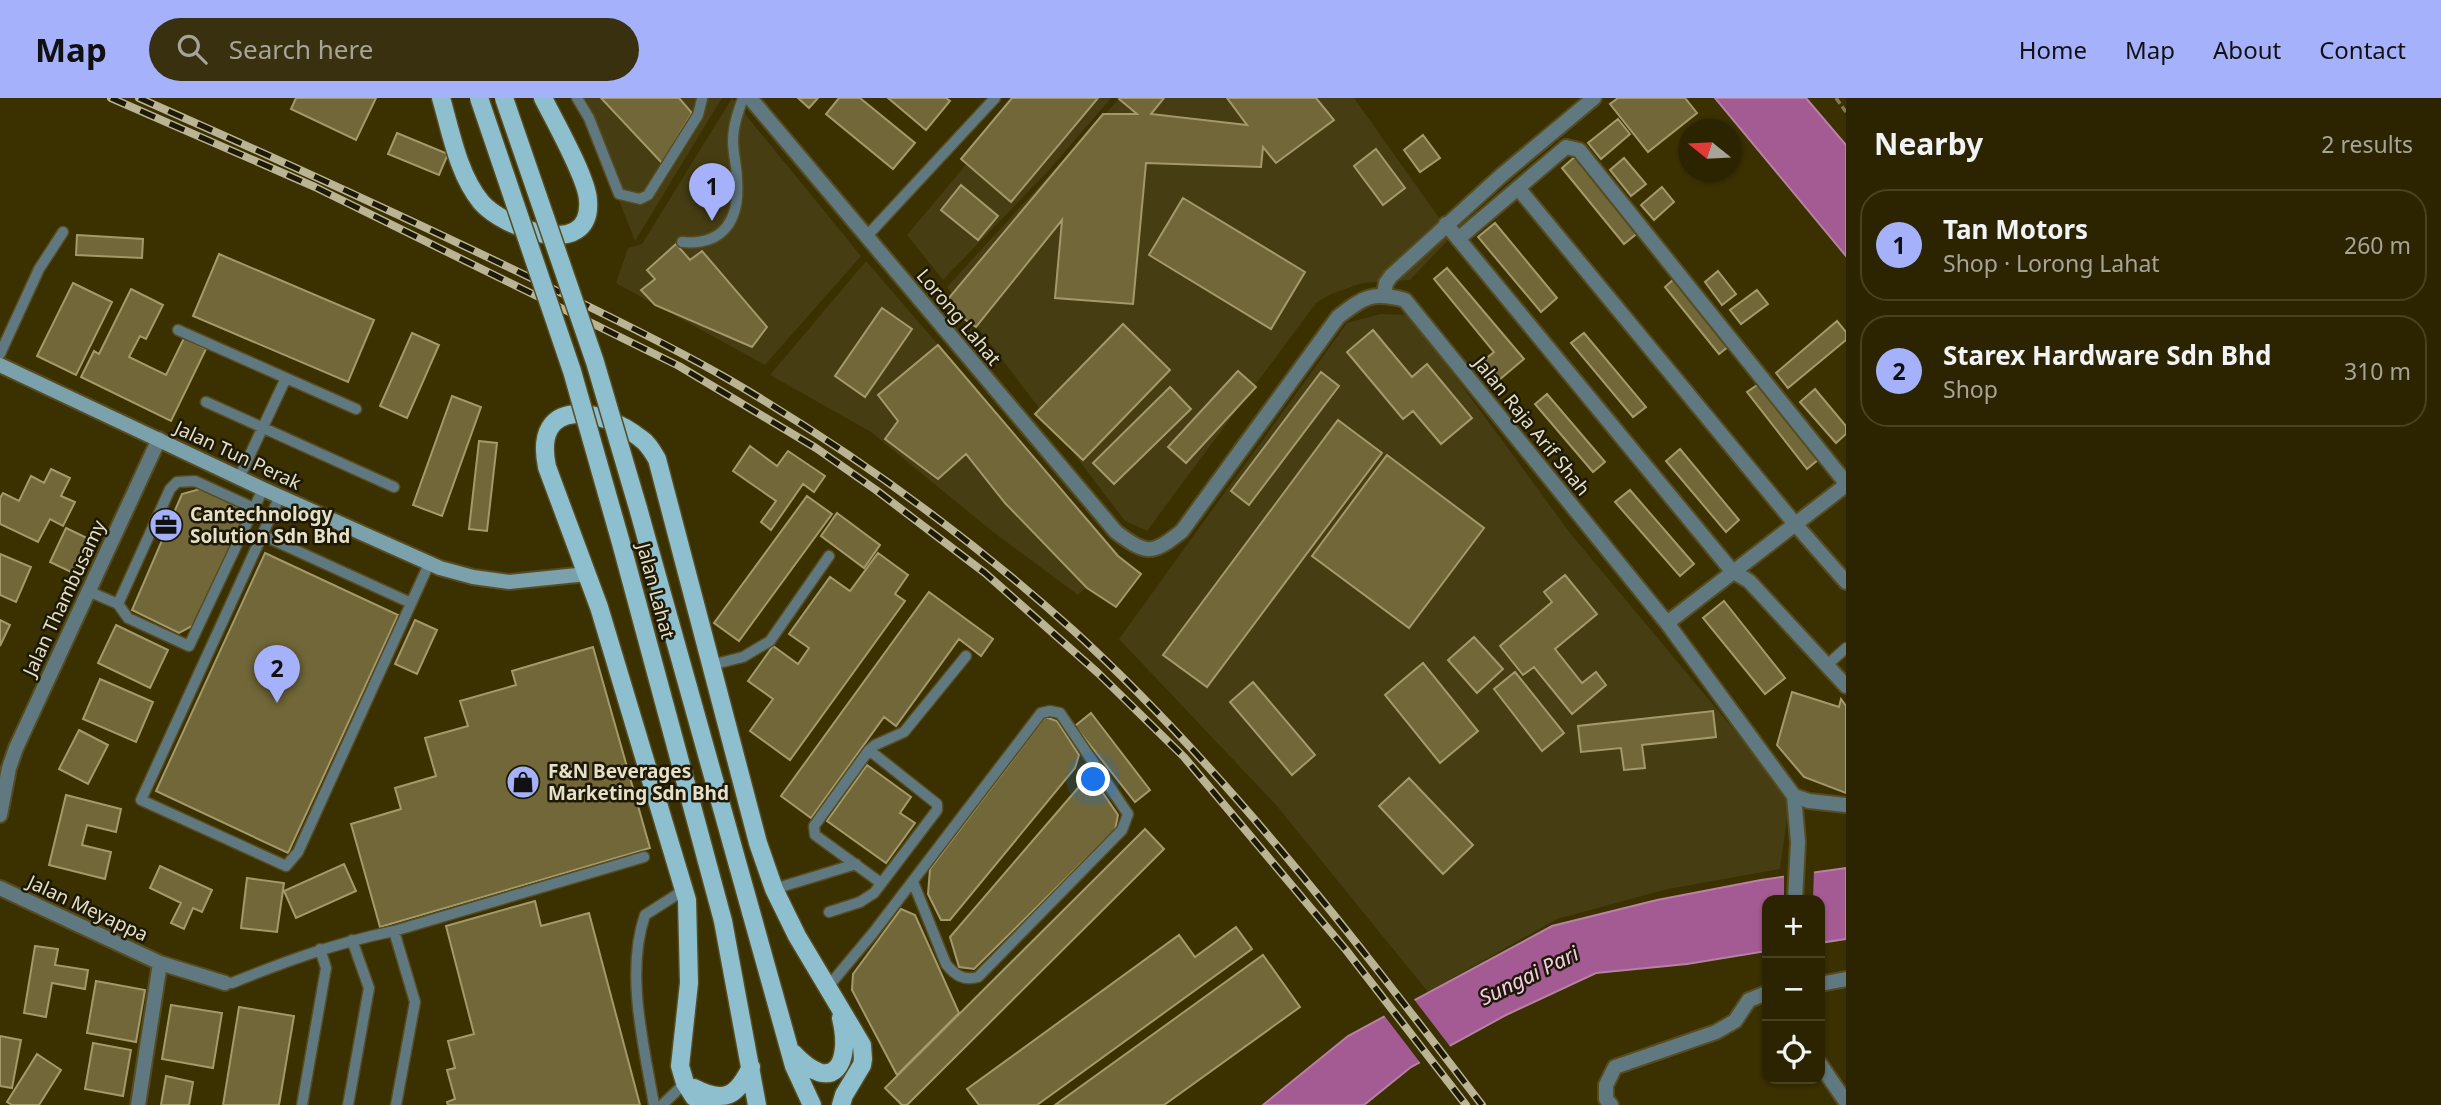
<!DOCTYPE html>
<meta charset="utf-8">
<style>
:root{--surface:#2c2400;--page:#38300f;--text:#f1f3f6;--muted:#a6a499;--line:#484122;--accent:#a6b1fc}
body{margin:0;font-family:"Noto Sans",sans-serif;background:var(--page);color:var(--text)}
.controls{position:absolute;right:21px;bottom:21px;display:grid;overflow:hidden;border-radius:14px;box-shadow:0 2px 5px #0004}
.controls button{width:63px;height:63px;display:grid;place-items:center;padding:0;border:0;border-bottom:2px solid var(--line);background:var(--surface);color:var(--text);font:35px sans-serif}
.compass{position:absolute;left:1678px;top:21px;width:63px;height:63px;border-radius:50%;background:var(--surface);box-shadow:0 2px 5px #0004;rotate:288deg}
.you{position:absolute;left:1094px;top:682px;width:24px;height:24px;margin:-18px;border:5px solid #fff;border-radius:50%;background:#1a73e8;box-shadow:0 0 0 10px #1a73e833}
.badge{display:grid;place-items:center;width:46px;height:46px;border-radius:50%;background:var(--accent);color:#111;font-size:23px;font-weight:700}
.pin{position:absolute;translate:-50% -58px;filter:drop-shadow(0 2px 4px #0008)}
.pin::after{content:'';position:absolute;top:37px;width:24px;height:21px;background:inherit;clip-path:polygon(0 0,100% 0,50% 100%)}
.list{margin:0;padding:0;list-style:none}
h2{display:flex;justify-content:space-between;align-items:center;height:91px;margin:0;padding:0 28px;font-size:30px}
h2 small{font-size:23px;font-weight:400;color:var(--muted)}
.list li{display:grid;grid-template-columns:46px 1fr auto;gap:21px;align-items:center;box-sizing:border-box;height:112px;margin:0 14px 14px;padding:0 14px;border:2px solid var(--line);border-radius:28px}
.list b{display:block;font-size:26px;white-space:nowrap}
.list p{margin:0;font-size:23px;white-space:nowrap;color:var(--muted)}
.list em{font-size:23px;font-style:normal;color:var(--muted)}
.icon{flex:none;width:38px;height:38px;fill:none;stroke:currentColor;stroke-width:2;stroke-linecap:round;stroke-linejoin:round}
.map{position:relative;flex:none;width:1846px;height:1007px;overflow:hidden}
header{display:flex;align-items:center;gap:42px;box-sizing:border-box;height:98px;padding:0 35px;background:var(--accent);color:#111}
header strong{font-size:33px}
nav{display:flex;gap:38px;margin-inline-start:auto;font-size:24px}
.search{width:490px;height:63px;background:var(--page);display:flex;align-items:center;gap:18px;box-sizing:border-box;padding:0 24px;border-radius:38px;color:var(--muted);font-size:26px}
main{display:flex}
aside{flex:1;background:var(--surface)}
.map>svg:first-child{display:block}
</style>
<header>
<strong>Map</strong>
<div class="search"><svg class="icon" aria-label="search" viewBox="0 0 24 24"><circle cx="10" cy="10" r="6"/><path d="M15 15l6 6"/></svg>Search here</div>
<nav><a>Home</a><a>Map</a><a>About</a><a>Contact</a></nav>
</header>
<main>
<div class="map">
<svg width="1846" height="1007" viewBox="0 0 1846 1007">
<rect width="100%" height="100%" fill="#3a3000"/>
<path fill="#463d13" d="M 578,0 L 722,0 L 635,143 L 613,87 Z
M 732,0 L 861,158 L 765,267 L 616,185 L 628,150 L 642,146 Z
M 1022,0 L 1111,0 L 1049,72 L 943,182 L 907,137 Z
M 1120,0 L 1354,0 L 1452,138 L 1410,182 L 1362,185 L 1331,196 L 1316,205 L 1147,433 L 1125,423 L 947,189 Z
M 866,163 L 1121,459 L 1078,497 L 993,434 L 871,334 L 770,277 Z
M 1380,216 L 1410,217 L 1570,435 L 1790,699 L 1780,771 L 1668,791 L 1557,821 L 1428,894 L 1276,707 L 1119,541 L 1347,225 Z"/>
<path fill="#a45a92" stroke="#b882a2" stroke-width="2" d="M 1715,0 L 1806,0 L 1846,47 L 1846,158 Z
M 1846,770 L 1846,841 L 1820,845 L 1820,802 L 1767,802 L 1767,853 L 1687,866 L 1596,875 L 1506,917 L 1411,969 L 1364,1007 L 1263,1007 L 1348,938 L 1552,828 L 1657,802 L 1761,782 Z"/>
<path fill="#3a3000" d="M 1814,771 L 1813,802 L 1784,802 L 1784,775 Z
M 1413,900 L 1452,951 L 1422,967 L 1383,916 Z"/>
<path fill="#716738" stroke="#a4996a" stroke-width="2" d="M 296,0 L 376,0 L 356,42 L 291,11 Z
M 601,0 L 679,0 L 692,15 L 662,65 Z
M 798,0 L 818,0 L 809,10 Z
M 839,0 L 860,0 L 915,45 L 893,71 L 826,16 Z
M 888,0 L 946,0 L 950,3 L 926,32 Z
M 1012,0 L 1098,0 L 1011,104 L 961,61 Z
M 1120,0 L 1164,0 L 1151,16 L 1247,27 L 1227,0 L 1316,0 L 1334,22 L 1276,65 L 1263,49 L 1261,69 L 1146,65 L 1133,206 L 1055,200 L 1062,122 L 976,229 L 943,207 L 1103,16 L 1137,16 L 1119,1 Z
M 1618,0 L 1685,0 L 1697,15 L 1648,54 L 1610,6 Z
M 1618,21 L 1630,36 L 1601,61 L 1588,45 Z
M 397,35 L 448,56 L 439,77 L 388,56 Z
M 1423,37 L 1440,60 L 1420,74 L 1404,52 Z
M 1376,51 L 1405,90 L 1383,107 L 1354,68 Z
M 1577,57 L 1640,133 L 1624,146 L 1562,70 Z
M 1624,60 L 1646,86 L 1631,98 L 1610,72 Z
M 961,87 L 998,118 L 978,142 L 941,112 Z
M 1662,89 L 1674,104 L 1654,122 L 1641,107 Z
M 1183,100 L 1305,174 L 1271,231 L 1149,157 Z
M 1495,125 L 1557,200 L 1541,214 L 1478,139 Z
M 77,137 L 143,141 L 142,160 L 76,157 Z
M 676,146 L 690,162 L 702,153 L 767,229 L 752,249 L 655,207 L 641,192 L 655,181 L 647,172 Z
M 219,156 L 374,222 L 348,284 L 193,218 Z
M 1447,170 L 1524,261 L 1493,287 L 1477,268 L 1494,254 L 1434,181 Z
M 1718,173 L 1736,196 L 1722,207 L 1705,184 Z
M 1675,180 L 1729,248 L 1719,256 L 1665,189 Z
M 73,185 L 112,204 L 76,277 L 37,258 Z
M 131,191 L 163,207 L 146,241 L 140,238 L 129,259 L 166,277 L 184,240 L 206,251 L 171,323 L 81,279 L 94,253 L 99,256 Z
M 1757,192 L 1768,206 L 1741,226 L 1730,212 Z
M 882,210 L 912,231 L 865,299 L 835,278 Z
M 1837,223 L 1846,234 L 1846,242 L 1788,290 L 1776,275 Z
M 1123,226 L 1170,272 L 1083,362 L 1035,316 Z
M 1373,232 L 1412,279 L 1427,266 L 1472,320 L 1441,346 L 1413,313 L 1403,321 L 1347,254 Z
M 412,235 L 439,247 L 407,320 L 380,308 Z
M 1584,235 L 1646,309 L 1633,319 L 1571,245 Z
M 938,247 L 1118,458 L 1141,476 L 1116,509 L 1087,490 L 1005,405 L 966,356 L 938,381 L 885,341 L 898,323 L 878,297 Z
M 1238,273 L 1256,289 L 1186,365 L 1168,349 Z
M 1321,274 L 1339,288 L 1249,407 L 1231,393 Z
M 1760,285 L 1819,361 L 1807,371 L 1747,294 Z
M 1170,289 L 1191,311 L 1114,386 L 1093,365 Z
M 1815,291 L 1846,328 L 1846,336 L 1836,345 L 1800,304 Z
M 1547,296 L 1605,364 L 1593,374 L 1535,306 Z
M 452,298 L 481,309 L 442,418 L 413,407 Z
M 1338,322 L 1382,355 L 1207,589 L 1163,557 Z
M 479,343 L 497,345 L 487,433 L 469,431 Z
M 750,348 L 777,368 L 788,353 L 825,378 L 814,394 L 803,386 L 771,432 L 761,424 L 776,403 L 733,373 Z
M 1680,351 L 1739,422 L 1726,434 L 1666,363 Z
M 1387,357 L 1484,430 L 1409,530 L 1312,458 Z
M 51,371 L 70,380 L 61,398 L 75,404 L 63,428 L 50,421 L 38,444 L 0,426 L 0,400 L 3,395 L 19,403 L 31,378 L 44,385 Z
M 200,391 L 248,413 L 194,527 L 179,535 L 132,512 L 182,396 Z
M 1630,392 L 1694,466 L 1680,478 L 1615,404 Z
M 807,398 L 832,416 L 739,543 L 714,525 Z
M 837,415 L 880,447 L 864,470 L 821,438 Z
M 66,430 L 89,441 L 73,475 L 50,464 Z
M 265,455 L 398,517 L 288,755 L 156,693 Z
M 878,455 L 908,477 L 895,496 L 905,503 L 790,662 L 750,633 L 773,601 L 748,583 L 773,548 L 798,566 L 809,550 L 789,536 L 830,479 L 850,493 Z
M 0,456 L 31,469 L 16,504 L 0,497 Z
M 1565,477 L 1597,516 L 1555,551 L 1582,585 L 1596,574 L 1606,587 L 1572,616 L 1534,569 L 1523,577 L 1500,548 L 1552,504 L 1544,494 Z
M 929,494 L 993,541 L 981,558 L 959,541 L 896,628 L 884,619 L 811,720 L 781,698 Z
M 1724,503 L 1785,580 L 1765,596 L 1703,520 Z
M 0,522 L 10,527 L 0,548 Z
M 415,522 L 437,532 L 417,576 L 395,566 Z
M 116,527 L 168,552 L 150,590 L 98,565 Z
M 1474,539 L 1503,571 L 1477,595 L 1448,562 Z
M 593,549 L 650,750 L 380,829 L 351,726 L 401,711 L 395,690 L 436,678 L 425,640 L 468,628 L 460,603 L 516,587 L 512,573 Z
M 1423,565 L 1478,633 L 1440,665 L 1385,597 Z
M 1515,574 L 1564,635 L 1542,653 L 1494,591 Z
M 100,581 L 153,604 L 136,644 L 83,621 Z
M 1253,584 L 1315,657 L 1292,677 L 1230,604 Z
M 1792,594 L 1839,609 L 1841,601 L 1846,608 L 1846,695 L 1804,679 L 1777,647 Z
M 1713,613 L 1716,639 L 1642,647 L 1645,670 L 1624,672 L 1621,650 L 1581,654 L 1578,628 Z
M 1091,615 L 1150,692 L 1135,704 L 1075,628 Z
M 1045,619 L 1057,623 L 1079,657 L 1075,670 L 950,822 L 941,822 L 928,796 L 930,771 Z
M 79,632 L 108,647 L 88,686 L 59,671 Z
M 867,667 L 911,699 L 900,715 L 915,725 L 886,765 L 827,723 Z
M 1090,676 L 1118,717 L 1115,732 L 974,871 L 959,869 L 950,839 Z
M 1409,680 L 1473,747 L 1443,776 L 1379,708 Z
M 66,697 L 121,711 L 116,734 L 87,727 L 82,747 L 111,754 L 105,781 L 49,767 Z
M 1145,731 L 1164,751 L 907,1007 L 902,1007 L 885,990 Z
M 344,766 L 356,793 L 296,820 L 284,793 Z
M 160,768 L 212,792 L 202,814 L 193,810 L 184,831 L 171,825 L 181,805 L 150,790 Z
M 247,780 L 284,785 L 277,834 L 241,830 Z
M 535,803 L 541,828 L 589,815 L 640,1007 L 448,1007 L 447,1004 L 455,1001 L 447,972 L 455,970 L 448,943 L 474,936 L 446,828 Z
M 901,811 L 915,817 L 959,915 L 897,977 L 852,892 L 853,876 Z
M 1236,829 L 1252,851 L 1037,1007 L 979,1007 L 967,991 L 1179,837 L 1195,859 Z
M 35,848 L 58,851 L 55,867 L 88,872 L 85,891 L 52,885 L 46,919 L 24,915 Z
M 1263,857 L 1300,909 L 1164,1007 L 1055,1007 Z
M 96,883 L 145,892 L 136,944 L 87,935 Z
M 171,907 L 222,915 L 213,970 L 162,961 Z
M 239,909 L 294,918 L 279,1007 L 223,1007 Z
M 0,938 L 21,942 L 12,990 L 0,988 Z
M 93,945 L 131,952 L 123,998 L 85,991 Z
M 37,956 L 61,972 L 39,1007 L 12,1007 L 7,1004 Z
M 166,978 L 193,984 L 189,1007 L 161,1007 Z"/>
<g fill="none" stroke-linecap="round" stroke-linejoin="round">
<defs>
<path id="service" d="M 577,0 L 589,20 L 619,96 L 640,101 L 648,97 L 698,17 L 702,1
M 866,139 L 995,0
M 682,144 C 724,148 740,121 737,82 C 737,69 733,56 733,43 C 733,28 738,14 743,0
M 178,232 L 286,280 L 239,380
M 0,256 L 39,171 L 63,134
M 286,280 L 356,311
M 206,304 L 394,389
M 280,398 L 141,702 L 286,768 L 298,754 L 429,466
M 262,437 L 411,505
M 88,493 L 118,506 L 170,391 L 177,384 L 195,383 L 254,410
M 118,506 L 128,520 L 189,548 L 263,391
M 711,567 L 743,559 L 770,543 L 829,458
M 1827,567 L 1846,550
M 881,785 L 815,737 L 814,728 L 869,652 L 875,647 L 904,634 L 966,558
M 774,791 L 856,766
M 829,814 L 860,804 L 874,795 L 937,712 L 937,706 L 869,652
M 394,833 L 415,904 L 396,1007
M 225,885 L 232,885 C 286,863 336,845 394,833 L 644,759
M 827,890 L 873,835 L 1041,615 L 1050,613 L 1060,615 L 1128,716 L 1122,732 L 978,879 C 963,883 955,877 946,866 L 913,784
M 302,1007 L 326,870 L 320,851
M 348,1007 L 369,890 L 352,842
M 654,1007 C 644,948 625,875 645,817 L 684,792
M 662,1007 L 685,985"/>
<path id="minor" d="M 1518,90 L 1796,427 L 1846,484
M 1446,126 L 1732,473 L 1749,483 L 1846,588
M 1458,141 L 1566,49 L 1579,52 L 1846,385
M 1384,196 L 1386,185 L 1391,178 L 1503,76 L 1594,0
M 1667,525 L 1846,387
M 0,717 L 9,670 L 16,650 L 159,341
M 0,790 L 160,865 L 225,885
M 1820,886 L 1846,881
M 138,1007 L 160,865
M 1611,1007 L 1606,1001 L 1606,987 L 1615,969 L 1716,934 L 1735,923 L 1749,902 L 1767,895"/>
<path id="tertiary" d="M 750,0 L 1116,434 C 1147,457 1152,457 1182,433 L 1338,219 C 1364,199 1372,193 1405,202 L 1667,525 L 1794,698 L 1798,744 L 1795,802
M 1794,698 L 1809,703 L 1846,707
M 1820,966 L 1846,1004"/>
<path id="secondary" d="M 0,267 L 263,391 L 440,470 L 473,479 L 509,484 L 587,476"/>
<path id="primary" d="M 441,0 C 451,34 458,76 481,104 C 503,130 593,164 588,102 C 587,80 554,22 543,0
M 751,814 L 794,968 L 812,1007
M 723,823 L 757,1007
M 793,955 C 834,999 852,964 841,920
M 694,990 C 725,1006 737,998 751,969
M 708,1007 L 694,999 L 685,985 L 680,968 L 689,885 L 687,802 L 599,509 L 547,369 C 532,297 602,310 640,340 C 648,345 652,353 657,361 L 758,745 L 774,791 L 797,838 L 862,947 L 863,961 L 862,967 L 844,997 L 841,1007"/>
</defs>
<use href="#service" stroke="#564c20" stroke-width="13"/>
<use href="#minor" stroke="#564c20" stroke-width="18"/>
<use href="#tertiary" stroke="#564c20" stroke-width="18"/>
<use href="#secondary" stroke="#564c20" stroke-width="18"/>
<use href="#primary" stroke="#564c20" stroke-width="21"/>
<path stroke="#817953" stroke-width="3.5" stroke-dasharray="7 3.5" stroke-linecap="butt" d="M 1836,0 L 1846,14"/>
<use href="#service" stroke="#60787f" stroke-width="10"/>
<use href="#minor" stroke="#60787f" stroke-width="14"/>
<use href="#tertiary" stroke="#60787f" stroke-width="14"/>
<use href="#secondary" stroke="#7aa1ac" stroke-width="14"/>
<use href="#primary" stroke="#8dbfce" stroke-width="18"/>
<defs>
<path id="rail" d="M 111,0 L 315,89 L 679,268 L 816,350 L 876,392 L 985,475 L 1098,575 L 1184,659 L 1346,852 L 1466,1007
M 139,0 C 273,59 406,119 537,183 C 601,215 666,245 728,281 C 851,353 968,438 1074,533 C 1228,674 1355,842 1482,1007"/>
</defs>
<use href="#rail" stroke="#bab394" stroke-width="8"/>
<use href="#rail" stroke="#1d1906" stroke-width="5" stroke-dasharray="16" stroke-linecap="butt"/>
<defs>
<path id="primary-bridge" d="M 479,0 L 572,273 L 621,445 L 723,823
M 504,0 L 595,264 L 638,410 L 751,814"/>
</defs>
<use href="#primary-bridge" stroke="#564c20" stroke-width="21" stroke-linecap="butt"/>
<use href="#primary-bridge" stroke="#8dbfce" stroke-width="18"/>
</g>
<defs>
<symbol id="office-disc" viewBox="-11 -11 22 22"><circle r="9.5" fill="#a6b1fc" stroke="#1d1906"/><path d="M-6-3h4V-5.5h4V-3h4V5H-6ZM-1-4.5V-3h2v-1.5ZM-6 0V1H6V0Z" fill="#111"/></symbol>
<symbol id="shop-disc" viewBox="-11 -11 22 22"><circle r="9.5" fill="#a6b1fc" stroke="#1d1906"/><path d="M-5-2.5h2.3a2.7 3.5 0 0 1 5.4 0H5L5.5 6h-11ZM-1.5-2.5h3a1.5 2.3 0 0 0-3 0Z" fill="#111"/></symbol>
</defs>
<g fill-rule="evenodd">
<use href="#office-disc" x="147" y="408" width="38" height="38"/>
<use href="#shop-disc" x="504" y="665" width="38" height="38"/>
</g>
<g text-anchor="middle" stroke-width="5" stroke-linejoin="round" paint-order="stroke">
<g font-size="19" fill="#e6e0c8" stroke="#1d1906">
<text transform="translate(959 219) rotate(50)" y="7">Lorong Lahat</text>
<text transform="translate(1532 328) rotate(51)" y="7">Jalan Raja Arif Shah</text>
<text transform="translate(238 357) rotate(25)" y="7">Jalan Tun Perak</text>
<text transform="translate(656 493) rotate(75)" y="7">Jalan Lahat</text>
<text transform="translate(64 500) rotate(-65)" y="7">Jalan Thambusamy</text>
<text transform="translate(88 810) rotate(25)" y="7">Jalan Meyappa</text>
</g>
<g font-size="19" font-weight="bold" fill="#e6e0c8" stroke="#1d1906" text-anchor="start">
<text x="190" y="423">Cantechnology<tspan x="190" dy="22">Solution Sdn Bhd</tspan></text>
<text x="548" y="680">F&amp;N Beverages<tspan x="548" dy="22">Marketing Sdn Bhd</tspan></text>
</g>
<g font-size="21" font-style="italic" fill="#f5cce9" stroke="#1d1906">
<text transform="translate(1529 878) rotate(-26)" y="7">Sungai Pari</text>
</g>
</g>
</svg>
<div class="controls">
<button>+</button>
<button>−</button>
<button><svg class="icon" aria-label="locate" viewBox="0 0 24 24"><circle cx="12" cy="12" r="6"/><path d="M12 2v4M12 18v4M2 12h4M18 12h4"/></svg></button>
</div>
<svg class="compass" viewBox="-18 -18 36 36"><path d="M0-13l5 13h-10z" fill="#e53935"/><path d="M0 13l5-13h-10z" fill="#a6a499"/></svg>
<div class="you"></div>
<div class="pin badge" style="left:712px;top:123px">1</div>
<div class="pin badge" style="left:277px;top:605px">2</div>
</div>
<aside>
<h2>Nearby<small>2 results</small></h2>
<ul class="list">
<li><span class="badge">1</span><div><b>Tan Motors</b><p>Shop · Lorong Lahat</p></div><em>260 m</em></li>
<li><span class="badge">2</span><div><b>Starex Hardware Sdn Bhd</b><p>Shop</p></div><em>310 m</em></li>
</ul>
</aside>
</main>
